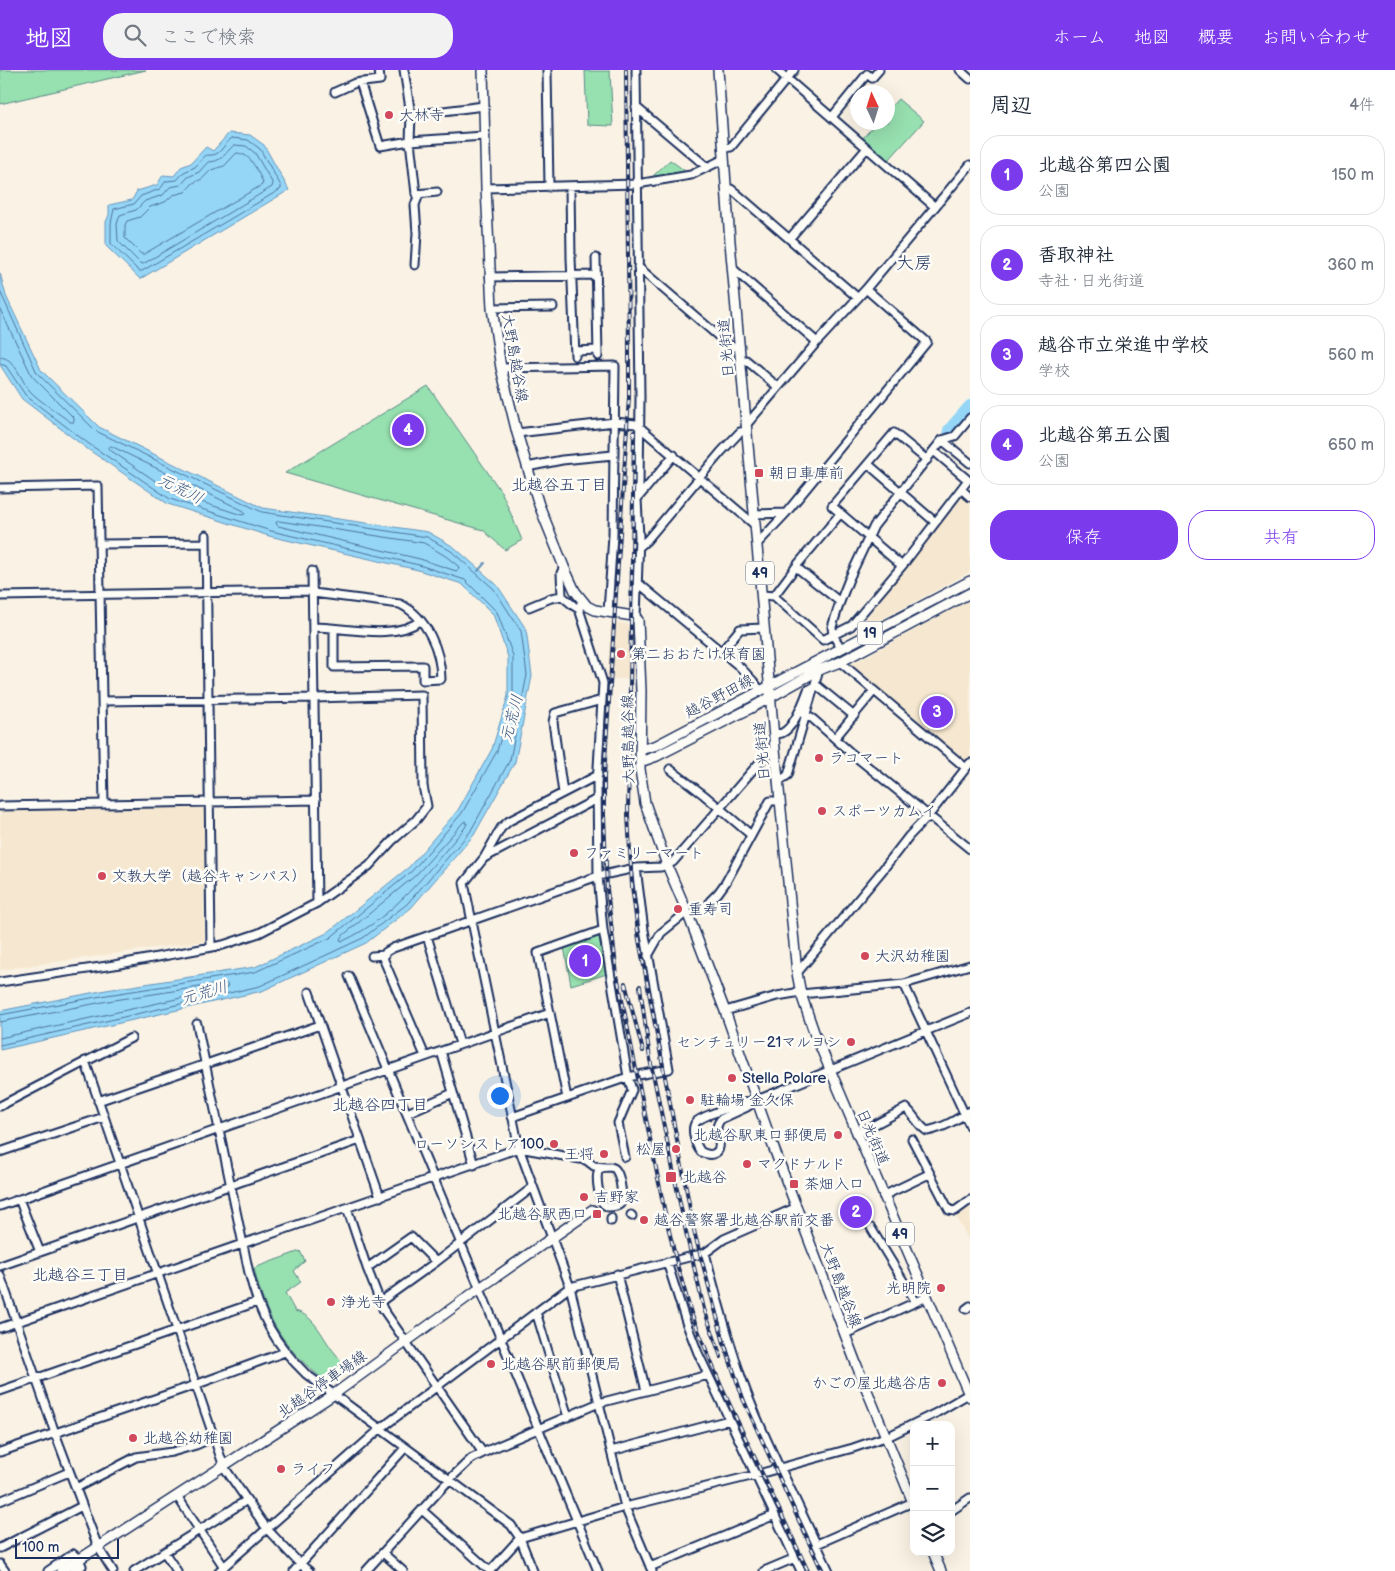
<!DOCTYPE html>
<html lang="ja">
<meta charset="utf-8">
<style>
:root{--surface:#fff;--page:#f2f2f3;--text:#1f2937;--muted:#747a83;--line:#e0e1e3;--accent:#7c3aed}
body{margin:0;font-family:"Balsamiq Sans","Klee One",sans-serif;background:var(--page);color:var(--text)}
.controls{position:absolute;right:15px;bottom:15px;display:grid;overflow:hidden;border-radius:10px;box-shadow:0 5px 20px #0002}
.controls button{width:45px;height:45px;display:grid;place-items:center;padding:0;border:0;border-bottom:1px solid var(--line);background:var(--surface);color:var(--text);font:25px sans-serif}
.compass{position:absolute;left:850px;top:15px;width:45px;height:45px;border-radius:50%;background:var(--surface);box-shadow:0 5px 20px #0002;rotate:356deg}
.scale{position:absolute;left:15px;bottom:12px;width:104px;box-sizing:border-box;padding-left:5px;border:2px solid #1b2f5e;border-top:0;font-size:14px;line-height:18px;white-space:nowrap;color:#1b2f5e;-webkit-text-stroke:4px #fdfcf7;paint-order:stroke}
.you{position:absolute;left:499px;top:1025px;width:18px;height:18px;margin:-12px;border:4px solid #fff;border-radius:50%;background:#1a73e8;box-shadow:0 0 0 8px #1a73e833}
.badge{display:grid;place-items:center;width:32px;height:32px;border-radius:50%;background:var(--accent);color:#fff;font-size:16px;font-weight:700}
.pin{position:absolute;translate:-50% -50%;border:2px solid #fff;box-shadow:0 1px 5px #0006}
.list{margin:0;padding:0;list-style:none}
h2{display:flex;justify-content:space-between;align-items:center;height:65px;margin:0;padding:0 20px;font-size:21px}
h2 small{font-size:16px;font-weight:400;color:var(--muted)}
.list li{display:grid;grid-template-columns:32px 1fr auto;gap:15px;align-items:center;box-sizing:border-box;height:80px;margin:0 10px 10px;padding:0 10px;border:1px solid var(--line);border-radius:20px}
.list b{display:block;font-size:19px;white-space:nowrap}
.list p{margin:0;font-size:16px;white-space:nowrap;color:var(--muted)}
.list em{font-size:16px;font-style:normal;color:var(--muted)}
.actions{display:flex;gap:10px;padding:15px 20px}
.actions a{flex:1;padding:11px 0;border:1px solid var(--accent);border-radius:20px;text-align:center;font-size:18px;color:var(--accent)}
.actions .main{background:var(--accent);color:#fff}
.icon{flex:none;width:28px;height:28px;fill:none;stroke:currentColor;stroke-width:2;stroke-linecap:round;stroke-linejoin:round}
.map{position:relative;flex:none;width:970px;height:1501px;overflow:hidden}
header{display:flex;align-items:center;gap:30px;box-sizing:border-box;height:70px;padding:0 25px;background:var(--accent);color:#fff}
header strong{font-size:24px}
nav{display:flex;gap:28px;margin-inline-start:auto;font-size:18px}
.search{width:350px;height:45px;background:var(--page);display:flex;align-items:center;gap:12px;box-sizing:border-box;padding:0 18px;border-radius:20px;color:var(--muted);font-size:19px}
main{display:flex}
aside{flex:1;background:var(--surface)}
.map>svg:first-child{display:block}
</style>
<header>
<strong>地図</strong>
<div class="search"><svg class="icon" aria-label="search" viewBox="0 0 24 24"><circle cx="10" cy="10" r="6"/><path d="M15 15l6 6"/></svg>ここで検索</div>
<nav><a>ホーム</a><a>地図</a><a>概要</a><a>お問い合わせ</a></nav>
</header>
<main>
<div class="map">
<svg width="970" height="1501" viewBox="0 0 970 1501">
<rect width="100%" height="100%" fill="#faf3e5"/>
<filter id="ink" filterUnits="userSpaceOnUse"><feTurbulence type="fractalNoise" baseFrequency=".02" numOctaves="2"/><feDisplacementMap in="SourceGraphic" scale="10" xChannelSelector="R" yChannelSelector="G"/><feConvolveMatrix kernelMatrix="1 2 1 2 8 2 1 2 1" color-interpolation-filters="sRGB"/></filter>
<g filter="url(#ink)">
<path fill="#f6e8d0" d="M 961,422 L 970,430 L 970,502 L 854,564 Z
M 970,530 L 970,688 L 965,694 L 850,595 Z
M 611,551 L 630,555 L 633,559 L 633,609 L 607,609 Z
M 205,738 L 204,871 L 0,900 L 0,740 Z
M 970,1131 L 970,1173 L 954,1143 Z"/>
<path fill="#97e0af" stroke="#598886" d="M 0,0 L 146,0 L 0,34 Z
M 585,1 L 610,1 L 613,56 L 587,55 Z
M 898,29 L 924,51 L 887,92 L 862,69 L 876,53 L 888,52 L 888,40 Z
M 670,90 L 688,103 L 656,108 L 653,106 Z
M 428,316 L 502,423 L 522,470 L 505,480 L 483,460 L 285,403 Z
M 599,865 L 607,904 L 571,915 L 564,877 Z
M 300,1181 L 305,1191 L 294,1201 L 301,1212 L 285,1223 L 295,1241 C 316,1246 322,1268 335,1283 C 339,1289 346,1295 351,1300 L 330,1314 C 287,1284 265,1249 254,1198 Z"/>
<path fill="#95d6f7" stroke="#6493ba" d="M 229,63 L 250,65 L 264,75 L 289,120 L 140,209 L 106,176 L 106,152 L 109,145 L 109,135 L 132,130 L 137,121 L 157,115 L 163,105 L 174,106 L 181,97 L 191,93 L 206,77 L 213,81 Z
M 0,203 L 6,226 L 41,300 L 99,357 L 263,438 L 428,462 L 454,477 L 497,515 L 526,559 L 532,606 L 515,692 L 474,765 L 411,838 L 366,873 L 262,921 L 0,980 L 0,941 L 106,920 L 255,897 L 327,863 L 409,797 L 458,740 L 492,679 L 508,626 L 508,587 L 493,544 L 462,514 L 418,500 L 269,466 L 168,434 L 86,378 L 22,329 L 0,295 Z"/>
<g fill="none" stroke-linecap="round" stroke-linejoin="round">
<path stroke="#4c729b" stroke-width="1" d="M 232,68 L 248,70 L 260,79 L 281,116 L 281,119 L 142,201 L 139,201 L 111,174 L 111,153 L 114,139 L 134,134 L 141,126 L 160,119 L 166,111 L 177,110 L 184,102 L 195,97 L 206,85 C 222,87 221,76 232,68 Z
M 234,75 L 246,76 L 255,83 L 273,114 L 272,117 L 143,194 L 140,193 L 118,171 L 117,154 L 120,145 L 136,140 L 145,131 L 163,125 L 170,117 L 181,115 L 188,107 L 199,102 L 208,92 C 222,92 224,84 234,75 Z
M 237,83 C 252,84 256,100 263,112 L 262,115 L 144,184 L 141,184 L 125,168 L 125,155 L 127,151 L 140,147 L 150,137 L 165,132 L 173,125 L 185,122 L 193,113 L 202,109 L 211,100 L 224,96 Z
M 0,221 L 37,303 L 96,361 L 262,442 L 427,467 L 451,481 L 494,519 L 521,561 L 527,605 L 510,690 L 470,762 L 407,834 L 363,868 L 260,916 L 0,975
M 0,239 L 32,306 L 74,348 L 74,352 L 70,352 C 59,343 39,331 30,321 C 20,310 16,288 0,287
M 0,294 L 6,296 L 26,326 L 89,374 L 170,429 L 271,461 L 419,495 L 465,510 L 497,542 L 513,586 L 513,626 L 497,681 L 462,743 L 412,801 L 330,868 L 255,902 L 107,925 L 0,945
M 111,376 L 244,441 L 245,444 L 242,445 L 173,423 L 110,380 L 109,378 Z
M 279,451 L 424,473 L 447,487 L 458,496 L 459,499 L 456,501 L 420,489 L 278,456 L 276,453 Z
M 465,751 L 467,754 L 464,759 C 428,800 394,848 343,871 L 340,870 L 341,867 L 416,805 Z
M 0,952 L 108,931 L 225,913 L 228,915 L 226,918 L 0,968"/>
<path stroke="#6493ba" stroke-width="2" d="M 478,501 L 485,493"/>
<path stroke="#95d6f7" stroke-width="12" d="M 949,360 L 970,336"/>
<defs>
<path id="minor" d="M 404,0 L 411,45 L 410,71 L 416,124 L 437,122
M 547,0 L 549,117
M 636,0 L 640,327 L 639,416 L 637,429 L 639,467 L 636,547
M 777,0 L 935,137
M 960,0 L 970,9
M 360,12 L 380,76 L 410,71 L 484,66
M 335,22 L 355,13 L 380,10 L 379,0
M 636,37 L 707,97
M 411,45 L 484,36
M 832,47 L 867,4 L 872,8 L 879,0
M 723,78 L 731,77 L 794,0
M 570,116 L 571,188 L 575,286
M 486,118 L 637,114 L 691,105 L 724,89
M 726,119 L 731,119 L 736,123 L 858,228
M 790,168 L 867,78
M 596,188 L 598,286
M 415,195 L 417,163 L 415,135 L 419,124
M 638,197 L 731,277 L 740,276
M 733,199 L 817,272
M 490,207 L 596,205
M 492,238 L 553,237
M 575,281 L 598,280
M 741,291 L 746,290 L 778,317
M 501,298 L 615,296 L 613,465 L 608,542
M 747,354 L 817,272 L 866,219 L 970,95
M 517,363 L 615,352 L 636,354 L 755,455
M 942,370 L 970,393
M 868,394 L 935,452
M 527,397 L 562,390 L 613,385
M 0,418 L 98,416 L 104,734
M 961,419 L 970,427
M 637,429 L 674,385
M 754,444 L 786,443
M 206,465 L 211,877
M 99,474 L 206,473
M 757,474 L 786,443 L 927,272 L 866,219
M 639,477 L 647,470 L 721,382 L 740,362 L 747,361
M 902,496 L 832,436 L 894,363 L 927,390
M 796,497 L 840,532
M 312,501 L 317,833
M 637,512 L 740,597 L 754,612 L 760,620
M 313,523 L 400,534 C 427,547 441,581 441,609 L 423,610 L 423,596 L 334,597 L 334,559
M 762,525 L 774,526 L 823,570 L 851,556 L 902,496 L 968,410 L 934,381
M 0,526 L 313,521
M 562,526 L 574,536 L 579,539
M 774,526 L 798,494 L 840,444
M 582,530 L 579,539 L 603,613 L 597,714 L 598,806 L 603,860 L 628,1007 L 632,1020 L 618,1053 L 625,1087
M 529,537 L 551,528 L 562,526 L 561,503 L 564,497
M 313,557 C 346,557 392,571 420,551
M 841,578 L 833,565 L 832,557 L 840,532 L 849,509 L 874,456 L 942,370 L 955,366 L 970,348
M 721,582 L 740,559 L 764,558
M 840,592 L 966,698
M 815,614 L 854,646
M 800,642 L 813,649 L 851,683 L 970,779
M 774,663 C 776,663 779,664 782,663 C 794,658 804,631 808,620 L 814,617
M 835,668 L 874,621
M 670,699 L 704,725 L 751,765
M 598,705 L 509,751 L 501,758 L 484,788 L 464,813 L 519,1078 L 570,1217 L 625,1437 L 652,1501
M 778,712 L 788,705 L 819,600
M 563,723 L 553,652 L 555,643 L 602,630
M 0,736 L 316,730
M 484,788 L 597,729
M 710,831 L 718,823 L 726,812 L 770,731 L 780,731
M 427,866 L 460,974
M 372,886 L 385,885
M 648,886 L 661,863 L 687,842
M 797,903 L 881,802 L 909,766 L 929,745 L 970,693
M 349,906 L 598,1501
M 0,912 L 114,895 L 223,875 L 259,863 L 317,833 L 369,796 L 393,770 L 416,750 L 427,736 L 423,716 L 422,625 L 314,628 L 102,631
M 904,914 L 970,1056
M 309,922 L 380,1127
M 801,924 L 904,914 L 970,895
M 725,941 L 777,926 L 801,922
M 197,954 L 249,1203 C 260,1246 274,1273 306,1304 L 511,1455 L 520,1468 L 533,1501
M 441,981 L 474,1095
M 425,986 L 383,888 L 386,882 L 393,878 L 598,806 L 636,798
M 85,991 L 224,1397 L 267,1459 L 300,1494 L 309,1501
M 567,1028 L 538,883 L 603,860
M 757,1030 L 747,1037 L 721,1049 C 719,1052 718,1052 717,1057 C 716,1065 725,1080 713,1084 C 709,1085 705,1084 701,1082 C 696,1076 690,1059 696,1052 C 703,1045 745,1032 757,1030 L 970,943
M 98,1031 L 320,955
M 0,1036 L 131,968
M 407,1043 L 453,1023
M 512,1047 L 628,1007 L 669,999 L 644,860 L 636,798 L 661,797 L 673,792 L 765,686 L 775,679
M 857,1064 L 906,1038 C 914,1045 918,1055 927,1061 C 943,1058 956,1050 970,1041
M 912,1069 L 949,1140 L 955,1141 L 970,1130
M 0,1082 L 104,1047
M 610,1097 C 614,1098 615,1098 617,1102 C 620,1107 624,1129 620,1134 C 617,1137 612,1137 608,1137 C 605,1135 604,1135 602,1132 C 599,1127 595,1105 599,1100 C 602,1097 606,1097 610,1097 Z
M 883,1126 L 929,1104
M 19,1129 L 40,1182
M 0,1136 L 550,943
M 347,1138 L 367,1198 L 383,1239 L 483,1383
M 631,1145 L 632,1146
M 611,1148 L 611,1151
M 871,1158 L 916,1232
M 705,1183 C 717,1229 729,1274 745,1318 C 755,1346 768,1372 780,1399
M 667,1192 L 686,1252 L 698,1283 L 801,1501
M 0,1196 L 360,1070
M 367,1198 L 411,1167 L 436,1192
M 617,1204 L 646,1321
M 0,1205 L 55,1363 L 98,1477 L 113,1501
M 380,1232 L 436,1192 L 533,1117
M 966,1239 L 970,1236
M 536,1242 L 568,1347
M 0,1258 L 519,1078 L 586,1090 L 594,1096 L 605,1097
M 845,1264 L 927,1227
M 0,1321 L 257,1232
M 611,1381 L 729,1350
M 0,1382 L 195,1315 L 285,1282
M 781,1399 L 829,1501
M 76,1418 L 136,1387 L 172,1382 L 196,1375 L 214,1367
M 177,1426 L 224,1497
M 0,1431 L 69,1402
M 422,1440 L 490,1501
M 951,1441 L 970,1428
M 817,1474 L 913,1432
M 0,1478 L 82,1436
M 164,1482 L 177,1501
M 383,1483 L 403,1501
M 0,1494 L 5,1501
M 650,1497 L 775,1445
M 48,1501 L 73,1484 L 79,1489 L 82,1496 L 74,1501
M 134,1501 L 247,1430
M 219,1501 L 380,1359 L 570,1217 L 705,1183 L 724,1169 L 797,1137
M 294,1501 L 405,1378
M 366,1501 L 450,1409 L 471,1389 L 491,1379 L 599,1333 L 708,1305
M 490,1501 L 520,1468 L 625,1437 L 755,1405 L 853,1378 L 891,1365 L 936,1343 L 970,1323
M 764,1501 L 795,1488"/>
<path id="major" d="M 483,0 L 486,118 L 492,238 L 501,298 L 517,363 L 539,435 L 564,497 L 575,521 L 587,536 L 595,540 L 633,546 L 638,550 L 641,621 L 640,699 L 645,733 L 667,795 L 687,842 L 725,941 L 773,1076 L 857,1296 L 914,1435
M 718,0 L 730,172 L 775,679 L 797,903 L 801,924 L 814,962 L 970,1327
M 640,680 L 657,675 L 970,511
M 640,692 L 657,686 L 753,637 L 819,600 L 840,592 L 970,523
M 933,1482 L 941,1501
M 61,1501 L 333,1325 L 480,1218 L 592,1140"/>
</defs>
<use href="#minor" stroke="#1b2f5e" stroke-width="11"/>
<use href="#major" stroke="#1b2f5e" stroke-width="12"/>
<use href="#minor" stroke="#fdfcf7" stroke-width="7"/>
<use href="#major" stroke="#fdfcf7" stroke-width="9"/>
<defs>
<path id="rail" d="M 626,0 L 629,280 L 629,327 L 604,706 L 604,745 L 607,819 L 617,905 L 666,1148 L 677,1194 L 691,1243 L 721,1316 L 808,1501
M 634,362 L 628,745 L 632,816 L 639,870 L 695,1165 L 724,1273 L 743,1329 L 822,1501
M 625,913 L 643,981
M 640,916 L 650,989 L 687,1167 L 704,1239 L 721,1287"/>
</defs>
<use href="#rail" stroke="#1b2f5e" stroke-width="4"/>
<use href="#rail" stroke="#fdfcf7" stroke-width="2" stroke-dasharray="5.5" stroke-linecap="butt"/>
</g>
</g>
<g fill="#d1495b" stroke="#fdfcf7" stroke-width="2">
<circle cx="389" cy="45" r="5"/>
<rect x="754" y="398" width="10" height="10" rx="2.5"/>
<circle cx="621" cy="584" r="5"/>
<circle cx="819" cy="688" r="5"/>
<circle cx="822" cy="741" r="5"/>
<circle cx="574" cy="783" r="5"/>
<circle cx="102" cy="806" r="5"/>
<circle cx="678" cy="839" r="5"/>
<circle cx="865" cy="886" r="5"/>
<circle cx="851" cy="972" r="5"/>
<circle cx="732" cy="1008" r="5"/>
<circle cx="690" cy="1030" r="5"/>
<circle cx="838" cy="1065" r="5"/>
<circle cx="554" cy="1074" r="5"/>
<circle cx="676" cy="1079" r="5"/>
<circle cx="604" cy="1084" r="5"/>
<circle cx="747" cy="1094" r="5"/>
<rect x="665" y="1101" width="12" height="12" rx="2.5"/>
<rect x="789" y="1109" width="10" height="10" rx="2.5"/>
<circle cx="584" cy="1127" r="5"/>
<rect x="592" y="1139" width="10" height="10" rx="2.5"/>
<circle cx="644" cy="1150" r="5"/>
<circle cx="941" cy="1218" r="5"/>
<circle cx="331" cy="1232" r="5"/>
<circle cx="491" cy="1294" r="5"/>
<circle cx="942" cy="1313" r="5"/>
<circle cx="133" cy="1368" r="5"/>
<circle cx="281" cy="1399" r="5"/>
</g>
<g text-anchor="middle" stroke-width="5" stroke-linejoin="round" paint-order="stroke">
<g fill="#fdfcf7" stroke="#5f6c8c" stroke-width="1">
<rect x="746" y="491.5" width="28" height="23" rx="4"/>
<rect x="857.5" y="551.5" width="25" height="23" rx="4"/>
<rect x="886" y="1152.5" width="28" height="23" rx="4"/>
</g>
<g font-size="14" font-weight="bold" fill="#1b2f5e">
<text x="760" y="508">49</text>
<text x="870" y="568">19</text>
<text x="900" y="1169">49</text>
</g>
<g font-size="15" fill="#1b2f5e" stroke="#fdfcf7" text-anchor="start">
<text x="399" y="50">大林寺</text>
<text x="769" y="408">朝日車庫前</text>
<text x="631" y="589">第二おおたけ保育園</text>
<text x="829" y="693">ラコマート</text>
<text x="832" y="746">スポーツカムイ</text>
<text x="584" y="788">ファミリーマート</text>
<text x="112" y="811">文教大学（越谷キャンパス）</text>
<text x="688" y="844">重寿司</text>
<text x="875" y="891">大沢幼稚園</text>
<text x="841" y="977" text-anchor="end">センチュリー21マルヨシ</text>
<text x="742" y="1013">Stella Polare</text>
<text x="700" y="1035">駐輪場 金久保</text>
<text x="828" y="1070" text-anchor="end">北越谷駅東口郵便局</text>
<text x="544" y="1079" text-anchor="end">ローソンストア100</text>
<text x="666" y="1084" text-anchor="end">松屋</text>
<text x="594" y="1089" text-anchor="end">王将</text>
<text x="757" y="1099">マクドナルド</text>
<text x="682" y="1112">北越谷</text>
<text x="804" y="1119">茶畑入口</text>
<text x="594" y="1132">吉野家</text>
<text x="587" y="1149" text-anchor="end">北越谷駅西口</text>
<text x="654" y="1155">越谷警察署北越谷駅前交番</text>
<text x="931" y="1223" text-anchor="end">光明院</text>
<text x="341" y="1237">浄光寺</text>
<text x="501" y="1299">北越谷駅前郵便局</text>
<text x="932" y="1318" text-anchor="end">かごの屋北越谷店</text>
<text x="143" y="1373">北越谷幼稚園</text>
<text x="291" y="1404">ライフ</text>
</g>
<g font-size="15" fill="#1b2f5e" stroke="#fdfcf7">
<text transform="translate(726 278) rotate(-95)" y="5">日光街道</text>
<text transform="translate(515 288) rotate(80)" y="5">大野島越谷線</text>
<text transform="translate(719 626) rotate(-28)" y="5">越谷野田線</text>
<text transform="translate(628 669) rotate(-91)" y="5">大野島越谷線</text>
<text transform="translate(762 681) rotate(-95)" y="5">日光街道</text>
<text transform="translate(873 1067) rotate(67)" y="5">日光街道</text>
<text transform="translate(841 1215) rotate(69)" y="5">大野島越谷線</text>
<text transform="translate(322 1314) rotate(-35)" y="5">北越谷停車場線</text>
</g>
<g font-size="16" fill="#1b2f5e" stroke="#fdfcf7">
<text x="559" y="420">北越谷五丁目</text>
<text x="380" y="1040">北越谷四丁目</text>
<text x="80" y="1210">北越谷三丁目</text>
</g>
<g font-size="16" font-style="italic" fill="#3a5984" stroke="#fdfcf7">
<text transform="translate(181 418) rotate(27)" y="6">元荒川</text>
<text transform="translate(511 648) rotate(-75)" y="6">元荒川</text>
<text transform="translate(204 922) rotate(-16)" y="6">元荒川</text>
</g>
<g font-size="18" fill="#1b2f5e" stroke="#fdfcf7">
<text x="914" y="199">大房</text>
</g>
</g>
</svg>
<div class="controls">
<button>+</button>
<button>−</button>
<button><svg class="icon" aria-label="layers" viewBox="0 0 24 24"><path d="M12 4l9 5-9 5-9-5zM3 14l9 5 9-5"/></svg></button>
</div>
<svg class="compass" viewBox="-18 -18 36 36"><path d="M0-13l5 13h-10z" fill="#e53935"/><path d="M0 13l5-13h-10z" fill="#747a83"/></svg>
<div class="scale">100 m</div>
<div class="you"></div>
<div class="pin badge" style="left:585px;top:891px">1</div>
<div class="pin badge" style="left:856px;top:1142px">2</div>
<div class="pin badge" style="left:937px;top:642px">3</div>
<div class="pin badge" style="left:408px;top:360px">4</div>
</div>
<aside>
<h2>周辺<small>4件</small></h2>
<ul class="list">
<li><span class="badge">1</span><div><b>北越谷第四公園</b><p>公園</p></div><em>150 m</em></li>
<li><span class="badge">2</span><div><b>香取神社</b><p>寺社 · 日光街道</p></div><em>360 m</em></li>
<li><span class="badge">3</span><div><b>越谷市立栄進中学校</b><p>学校</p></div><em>560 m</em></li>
<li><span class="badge">4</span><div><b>北越谷第五公園</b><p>公園</p></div><em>650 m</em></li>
</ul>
<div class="actions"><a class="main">保存</a><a>共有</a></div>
</aside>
</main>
